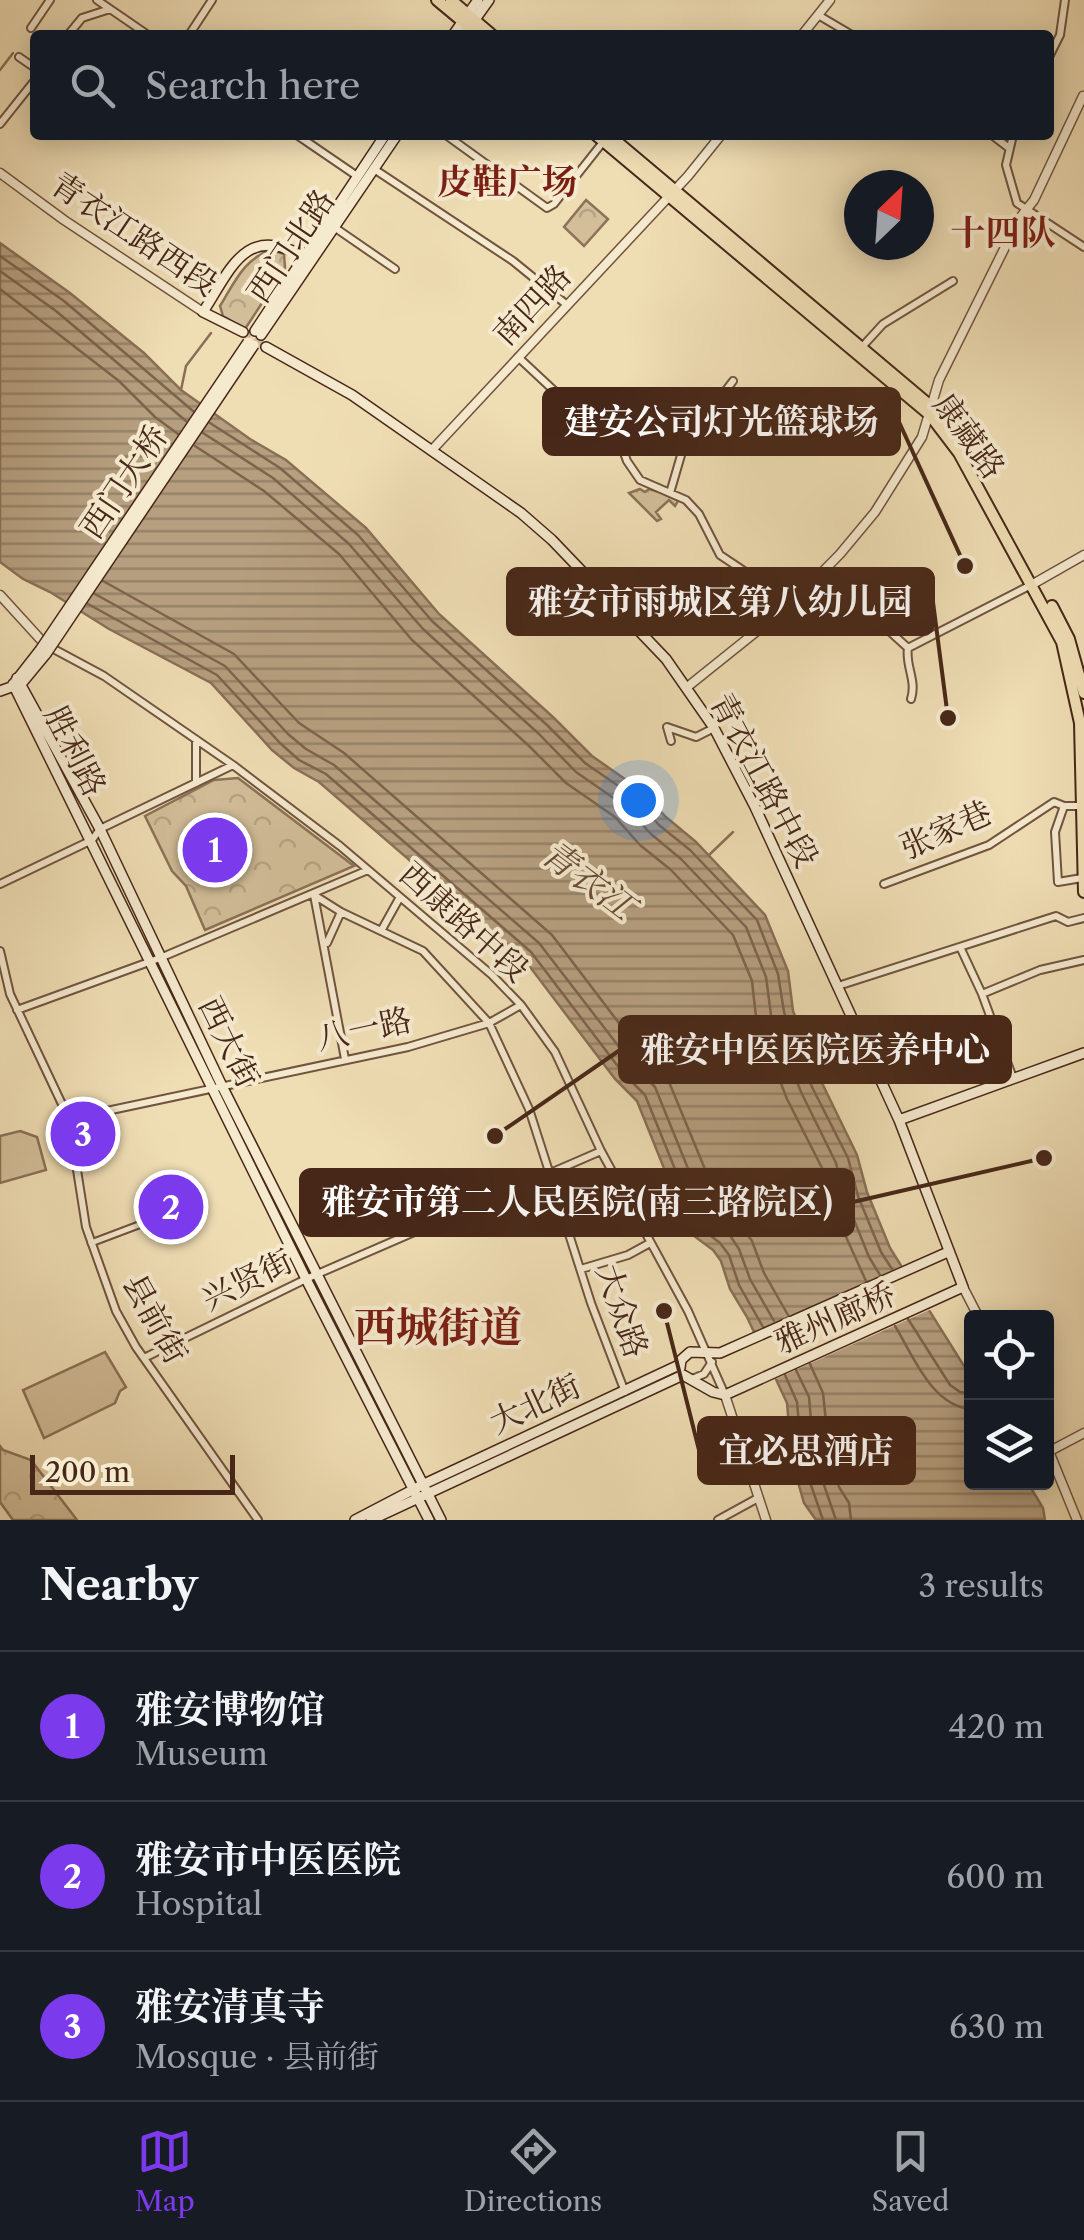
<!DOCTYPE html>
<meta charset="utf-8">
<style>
:root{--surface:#171b24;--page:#242831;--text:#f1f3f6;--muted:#9ea1a6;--line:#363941;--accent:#7c3aed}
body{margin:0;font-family:"Libre Caslon Text","Noto Serif SC",serif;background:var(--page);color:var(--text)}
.controls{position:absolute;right:30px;bottom:30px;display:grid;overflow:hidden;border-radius:10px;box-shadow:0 5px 25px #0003}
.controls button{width:90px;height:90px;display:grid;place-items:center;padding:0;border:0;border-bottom:2px solid var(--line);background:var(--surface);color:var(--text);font:50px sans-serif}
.compass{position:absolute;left:844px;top:170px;width:90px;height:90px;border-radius:50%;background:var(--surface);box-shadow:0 5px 25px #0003;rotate:25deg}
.scale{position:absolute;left:30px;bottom:25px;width:205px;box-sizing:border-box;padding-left:10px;border:5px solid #472718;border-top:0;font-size:28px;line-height:35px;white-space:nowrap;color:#472718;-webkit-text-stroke:8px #f5e9ce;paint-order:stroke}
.you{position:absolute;left:638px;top:800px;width:35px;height:35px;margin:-25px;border:8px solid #fff;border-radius:50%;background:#1a73e8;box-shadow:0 0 0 15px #1a73e833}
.badge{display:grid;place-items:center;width:65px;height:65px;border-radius:50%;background:var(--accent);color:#fff;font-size:32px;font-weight:700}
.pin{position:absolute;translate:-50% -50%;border:5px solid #fff;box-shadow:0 2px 10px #0006}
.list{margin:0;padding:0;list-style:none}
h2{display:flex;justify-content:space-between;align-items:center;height:130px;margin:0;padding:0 40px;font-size:42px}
h2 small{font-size:32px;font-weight:400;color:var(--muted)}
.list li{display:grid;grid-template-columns:65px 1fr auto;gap:30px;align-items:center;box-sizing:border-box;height:150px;padding:0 40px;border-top:2px solid var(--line)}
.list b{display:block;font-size:38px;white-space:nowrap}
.list p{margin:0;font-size:32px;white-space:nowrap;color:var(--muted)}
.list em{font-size:32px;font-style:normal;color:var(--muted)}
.icon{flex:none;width:55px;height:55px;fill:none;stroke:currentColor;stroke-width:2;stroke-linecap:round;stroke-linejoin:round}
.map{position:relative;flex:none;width:1084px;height:1520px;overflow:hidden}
.search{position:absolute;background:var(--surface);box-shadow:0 5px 25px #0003;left:30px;right:30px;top:30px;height:110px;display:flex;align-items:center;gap:25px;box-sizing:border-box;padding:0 35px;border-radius:10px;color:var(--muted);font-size:38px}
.sheet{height:580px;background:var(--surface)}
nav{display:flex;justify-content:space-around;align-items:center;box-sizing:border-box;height:140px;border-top:2px solid var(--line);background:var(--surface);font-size:28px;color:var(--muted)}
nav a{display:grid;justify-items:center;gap:5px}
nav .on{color:var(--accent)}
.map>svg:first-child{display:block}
</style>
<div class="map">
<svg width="1084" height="1520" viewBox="0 0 1084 1520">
<defs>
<pattern id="grass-tufts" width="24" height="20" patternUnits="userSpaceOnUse" patternTransform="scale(2.5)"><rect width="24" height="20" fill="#d2be99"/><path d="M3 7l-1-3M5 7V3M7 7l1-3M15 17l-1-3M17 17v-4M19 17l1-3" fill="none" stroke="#b6a383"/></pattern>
<pattern id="forest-crowns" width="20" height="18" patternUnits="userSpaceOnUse" patternTransform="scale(2.5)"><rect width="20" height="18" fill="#d2be99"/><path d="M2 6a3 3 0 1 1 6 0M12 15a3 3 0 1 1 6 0" fill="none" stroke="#b6a383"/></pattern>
<pattern id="water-rules" width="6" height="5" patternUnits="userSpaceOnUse" patternTransform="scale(2.5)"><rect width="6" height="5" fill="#b69f7f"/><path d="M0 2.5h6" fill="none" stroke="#968267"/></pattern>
</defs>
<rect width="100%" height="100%" fill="#efddb4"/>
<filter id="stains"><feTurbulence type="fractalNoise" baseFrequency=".002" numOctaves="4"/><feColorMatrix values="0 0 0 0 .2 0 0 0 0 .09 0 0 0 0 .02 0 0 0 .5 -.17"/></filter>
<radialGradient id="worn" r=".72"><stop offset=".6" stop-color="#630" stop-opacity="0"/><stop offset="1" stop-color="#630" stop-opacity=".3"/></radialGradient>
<path fill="url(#grass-tufts)" stroke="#8c7258" stroke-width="2.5" d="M 640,489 L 645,492 L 649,489 L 677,497 L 678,501 L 675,506 L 669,500 L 656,512 L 661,519 L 657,521 L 629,493 Z"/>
<path fill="url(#forest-crowns)" stroke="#8c7258" stroke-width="2.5" d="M 586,200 L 608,219 L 584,246 L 564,227 Z
M 272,250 L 284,254 L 285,268 L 245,329 L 223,316 L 220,306 C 234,283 245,257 272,250 Z
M 238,778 L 354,866 L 205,930 L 186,886 L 172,871 L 145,816 L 214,780 Z
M 0,1446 L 3,1450 L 31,1460 L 77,1520 L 13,1520 L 0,1502 Z"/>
<path fill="#d2be99" stroke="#8c7258" stroke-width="2.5" d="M 20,1131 L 37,1137 L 46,1170 L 0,1183 L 0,1136 Z
M 105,1352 L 126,1387 L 120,1391 L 115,1403 L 44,1438 L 23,1390 Z"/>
<path fill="url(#water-rules)" stroke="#8a6f56" stroke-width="2.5" d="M 0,243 L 70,293 L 144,353 L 181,390 L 250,439 L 286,460 L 366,528 L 439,614 L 554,718 L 592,756 L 639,789 L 666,817 L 696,842 L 765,915 L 788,971 L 793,1011 L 800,1029 L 822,1083 L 857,1155 L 867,1192 L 890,1248 L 971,1377 L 972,1482 L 1028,1483 L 1043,1508 L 1045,1520 L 816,1520 L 804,1503 L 792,1461 L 787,1403 L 747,1317 L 730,1289 L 721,1261 L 713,1250 L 690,1233 L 637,1101 L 615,1079 L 524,959 L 319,782 L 294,768 L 272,750 L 211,683 L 109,629 L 50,592 L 23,579 L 0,562 Z"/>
<path fill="#efddb4" d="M 906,1264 L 934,1308 L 771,1381 L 750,1335 Z"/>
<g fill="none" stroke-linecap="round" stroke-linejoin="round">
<path stroke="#7e634c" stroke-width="2.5" d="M 0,256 L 64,301 L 193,411
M 0,271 L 56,311 L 186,421
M 0,289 L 119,381 L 155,417 L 178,434
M 210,423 L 280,468 L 358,535 L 432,621 L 547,725 L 585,763 L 633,796 L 659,825 L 690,850 L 757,920 L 778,974 L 784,1012 L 791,1032 L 812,1087 L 848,1158 L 858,1196 L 881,1252 L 892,1269
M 203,433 L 273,478 L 349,544 L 423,629 L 539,734 L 576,772 L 625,806 L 651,834 L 681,859 L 746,927 L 766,977 L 771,1015 L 779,1037 L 801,1092 L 836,1163 L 846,1200 L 869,1257 L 880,1275
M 195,446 L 264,491 L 339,554 L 412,640 L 528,745 L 566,783 L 615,817 L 640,845 L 671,870 L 733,935 L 752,981 L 756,1017 L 765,1042 L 787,1099 L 822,1168 L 832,1206 L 866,1281
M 103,581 L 234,654 L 299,723 L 344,753 L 552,935 L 644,1056 L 669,1082 L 721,1208 L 740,1224 L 752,1241 L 764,1273 L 788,1315
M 95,594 L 225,666 L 288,734 L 306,749 L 334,765 L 539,943 L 633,1065 L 655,1087 L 708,1218 L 729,1234 L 739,1249 L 750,1279 L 774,1321
M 88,604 L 217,675 L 280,743 L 299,760 L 326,774 L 531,952 L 623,1073 L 645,1095 L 698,1226 L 720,1243 L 729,1255 L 739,1285 L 763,1327
M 908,1319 L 950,1385 L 960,1392 L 972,1394
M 895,1326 C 913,1355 932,1407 972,1409
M 810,1364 L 823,1393 L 829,1451 L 839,1487 L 849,1503 L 851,1520
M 796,1370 L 809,1397 L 814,1456 L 836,1520
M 785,1375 L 797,1402 L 802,1459 L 823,1520"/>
<path stroke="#8a6f56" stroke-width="2.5" d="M 0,70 L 13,53
M 181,390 L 186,366 L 211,333
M 709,855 L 733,832"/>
<path stroke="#cdb995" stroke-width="9" stroke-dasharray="9 4.5" stroke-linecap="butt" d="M 243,332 L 266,347"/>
<defs>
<path id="pedestrian" d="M 91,1243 L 144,1223"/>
<path id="minor" d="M 97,0 L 148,35
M 818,15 L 852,35
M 31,28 L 50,0
M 68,35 L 82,18 L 110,9
M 189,35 L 212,0
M 19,57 L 35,68
M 1049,57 L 1060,35 L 1065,0
M 0,124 L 35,80
M 297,135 L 357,176
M 446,135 L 547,208 L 554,204 L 603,142
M 992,135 L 1009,148
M 1013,135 L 1006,165 L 1017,203 L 1084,247
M 374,169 L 513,261 L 567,305
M 334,227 L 395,269
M 862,347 L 883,324 L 953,281
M 518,357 L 563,399 L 573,422 C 587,429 602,421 615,428 L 627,461 L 640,480 L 686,500 L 699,514 L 720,555 L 792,603 L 864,608 L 908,648
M 670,493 L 684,445 L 733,381
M 50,647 L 104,676 L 233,765 L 340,846 L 492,975 L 521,1005 L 555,1052 L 601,1151 L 688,1311 L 725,1395
M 908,648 L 1031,585
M 908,648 C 905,666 917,680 911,699
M 671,741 L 667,727 L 696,737 L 714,728
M 196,783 L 196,742
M 1064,806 L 1055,832 L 1058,882 L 1082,878
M 0,884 L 92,840 L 100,829 L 233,765
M 884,884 L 989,845 L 1054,802 L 1064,806 L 1081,806
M 314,895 L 341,912 L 423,951 L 489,1023 L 529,1109 L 591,1303 L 625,1392
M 314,895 L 345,1059
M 381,931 L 400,897
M 327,943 L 341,912
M 961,949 L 982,994 L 1013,1078
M 0,951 L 10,994 L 69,1119 L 86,1227 L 116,1311 L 136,1347 L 258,1520
M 838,986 L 1056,916 L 1068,922 L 1084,918
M 982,994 L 1040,970 L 1084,960
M 17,1010 L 160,958 L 368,870
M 69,1119 L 408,1047 L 489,1023 L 521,1005
M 581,1269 L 628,1255 L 650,1243
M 144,1358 L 306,1279 L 601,1151
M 692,1379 L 704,1374 L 712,1362
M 718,1520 L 758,1498"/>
<path id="tertiary" d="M 802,35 L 830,0
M 0,173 L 64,220 L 203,312
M 432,450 L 688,176 L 721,135
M 1033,584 L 1084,555
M 0,595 L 41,640
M 686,688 L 792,603 L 840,554 L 875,512 L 922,437 L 939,380 L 1019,219 L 1034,200 L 1083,96
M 963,1287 L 979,1318
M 725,1395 L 766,1520
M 1046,1444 L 1077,1520
M 1050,1451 L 1084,1433"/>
<path id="secondary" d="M 453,35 L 478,0
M 464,35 L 489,0
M 255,331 L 385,135
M 243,332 L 203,312 C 231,269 245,224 303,256
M 261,335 L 397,135
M 266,347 L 352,395 L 521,513 L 552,540 L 666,659 L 714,728 L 755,807 L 899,1120 L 963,1287 L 725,1395 L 713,1392 L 683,1375
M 17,678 L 100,829 L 222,1086 L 441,1520
M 15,682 L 40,650
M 13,684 L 306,1279 L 429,1520
M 0,691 L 22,683 L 46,654
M 899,1120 L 1084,1053
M 680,1368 L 681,1360 L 690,1352 L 720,1353 L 948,1252
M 355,1520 L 422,1485 L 679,1365
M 371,1520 L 683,1375"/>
<path id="primary" d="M 437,0 L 479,35
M 451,0 L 492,35
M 596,135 L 930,415 L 959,453 L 1062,642 L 1080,723 L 1084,892
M 609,135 L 933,408 L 956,439
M 1052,606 L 1069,639 L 1084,693"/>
</defs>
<use href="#pedestrian" stroke="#71543f" stroke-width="9"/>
<use href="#minor" stroke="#71543f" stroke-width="10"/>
<use href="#tertiary" stroke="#71543f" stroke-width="11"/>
<use href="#secondary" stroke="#472718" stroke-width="12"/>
<use href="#primary" stroke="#472718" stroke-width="14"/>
<use href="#pedestrian" stroke="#f5e9ce" stroke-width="5"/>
<use href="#minor" stroke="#f5e9ce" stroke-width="6"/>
<use href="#tertiary" stroke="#f5e9ce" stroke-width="8"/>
<use href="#secondary" stroke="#f5e9ce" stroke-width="9"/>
<use href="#primary" stroke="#efddb4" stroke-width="10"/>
<defs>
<path id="secondary-bridge" d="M 40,650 L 248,342
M 46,654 L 254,345"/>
</defs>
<use href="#secondary-bridge" stroke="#472718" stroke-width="12" stroke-linecap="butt"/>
<use href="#secondary-bridge" stroke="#f5e9ce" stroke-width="9"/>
</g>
<g text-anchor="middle" stroke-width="8" stroke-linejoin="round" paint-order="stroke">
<g font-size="32" fill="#472718" stroke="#f5e9ce">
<text transform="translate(134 234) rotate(34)" y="11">青衣江路西段</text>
<text transform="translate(291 246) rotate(-56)" y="11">西门北路</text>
<text transform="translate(532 305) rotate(-47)" y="11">南四路</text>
<text transform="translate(969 436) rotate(54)" y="11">康藏路</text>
<text transform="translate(124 482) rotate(-56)" y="11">西门大桥</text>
<text transform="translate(75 751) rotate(63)" y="11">胜利路</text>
<text transform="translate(764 780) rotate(62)" y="11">青衣江路中段</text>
<text transform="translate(946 830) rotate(-24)" y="11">张家巷</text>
<text transform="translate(464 922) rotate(42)" y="11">西康路中段</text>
<text transform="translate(364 1029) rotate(-12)" y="11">八一路</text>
<text transform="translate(229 1042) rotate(64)" y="11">西大街</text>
<text transform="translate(247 1280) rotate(-26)" y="11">兴贤街</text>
<text transform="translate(622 1311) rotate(71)" y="11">大众路</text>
<text transform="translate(835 1318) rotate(-24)" y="11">雅州廊桥</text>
<text transform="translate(155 1319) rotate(61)" y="11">县前街</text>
<text transform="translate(535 1404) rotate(-25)" y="11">大北街</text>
</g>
<g font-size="35" font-weight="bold" fill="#7a1f14" stroke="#f5e9ce">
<text x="507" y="194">皮鞋广场</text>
<text x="1003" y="245">十四队</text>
</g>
<g font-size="35" font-style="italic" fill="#684b37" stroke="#f5e9ce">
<text transform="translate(588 880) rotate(37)" y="12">青衣江</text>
</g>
<g font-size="42" font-weight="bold" fill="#7a1f14" stroke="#f5e9ce">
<text x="438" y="1342">西城街道</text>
</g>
</g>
<path fill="none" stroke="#472718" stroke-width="4" d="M965 566L899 422M948 718L933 602M495 1136L620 1050M1044 1158L853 1202M664 1311L699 1450"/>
<g fill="#472718" stroke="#f5e9ce" stroke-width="4">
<circle cx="965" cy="566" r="10"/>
<circle cx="948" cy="718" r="10"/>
<circle cx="495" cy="1136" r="10"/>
<circle cx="1044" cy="1158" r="10"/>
<circle cx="664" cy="1311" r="10"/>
</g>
<g fill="#472718" stroke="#472718" stroke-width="4">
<rect x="544" y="389" width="355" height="65" rx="10"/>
<rect x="508" y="569" width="425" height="65" rx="10"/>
<rect x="620" y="1017" width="390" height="65" rx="10"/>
<rect x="301" y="1170" width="552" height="65" rx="10"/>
<rect x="699" y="1418" width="215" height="65" rx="10"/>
</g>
<g font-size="35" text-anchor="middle" font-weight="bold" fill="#fff">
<text x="721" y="434">建安公司灯光篮球场</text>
<text x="720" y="614">雅安市雨城区第八幼儿园</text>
<text x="815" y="1062">雅安中医医院医养中心</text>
<text x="577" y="1214">雅安市第二人民医院(南三路院区)</text>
<text x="806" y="1463">宜必思酒店</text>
</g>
<rect width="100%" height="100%" filter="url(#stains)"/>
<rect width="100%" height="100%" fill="url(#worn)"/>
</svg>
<div class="controls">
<button><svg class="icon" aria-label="locate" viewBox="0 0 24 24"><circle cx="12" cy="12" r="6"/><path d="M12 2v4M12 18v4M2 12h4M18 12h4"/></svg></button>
<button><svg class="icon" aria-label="layers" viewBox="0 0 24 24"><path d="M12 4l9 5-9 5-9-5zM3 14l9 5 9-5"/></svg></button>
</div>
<svg class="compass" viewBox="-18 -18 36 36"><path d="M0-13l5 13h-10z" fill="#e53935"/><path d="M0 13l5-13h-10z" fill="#9ea1a6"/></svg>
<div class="scale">200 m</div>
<div class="you"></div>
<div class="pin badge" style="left:215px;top:850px">1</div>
<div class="pin badge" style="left:171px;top:1207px">2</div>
<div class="pin badge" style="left:83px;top:1134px">3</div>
<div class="search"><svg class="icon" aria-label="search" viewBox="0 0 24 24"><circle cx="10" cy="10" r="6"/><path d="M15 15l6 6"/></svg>Search here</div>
</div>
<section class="sheet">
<h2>Nearby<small>3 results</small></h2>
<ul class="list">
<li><span class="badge">1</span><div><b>雅安博物馆</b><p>Museum</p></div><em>420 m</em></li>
<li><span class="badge">2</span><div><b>雅安市中医医院</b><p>Hospital</p></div><em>600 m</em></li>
<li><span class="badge">3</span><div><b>雅安清真寺</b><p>Mosque · 县前街</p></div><em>630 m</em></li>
</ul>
</section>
<nav>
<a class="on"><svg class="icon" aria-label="map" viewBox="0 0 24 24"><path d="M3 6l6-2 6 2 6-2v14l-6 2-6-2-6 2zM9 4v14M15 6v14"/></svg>Map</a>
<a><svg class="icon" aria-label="directions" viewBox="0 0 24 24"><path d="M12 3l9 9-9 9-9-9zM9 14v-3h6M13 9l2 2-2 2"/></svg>Directions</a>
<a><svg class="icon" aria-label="saved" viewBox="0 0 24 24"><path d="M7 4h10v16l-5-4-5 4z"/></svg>Saved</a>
</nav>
